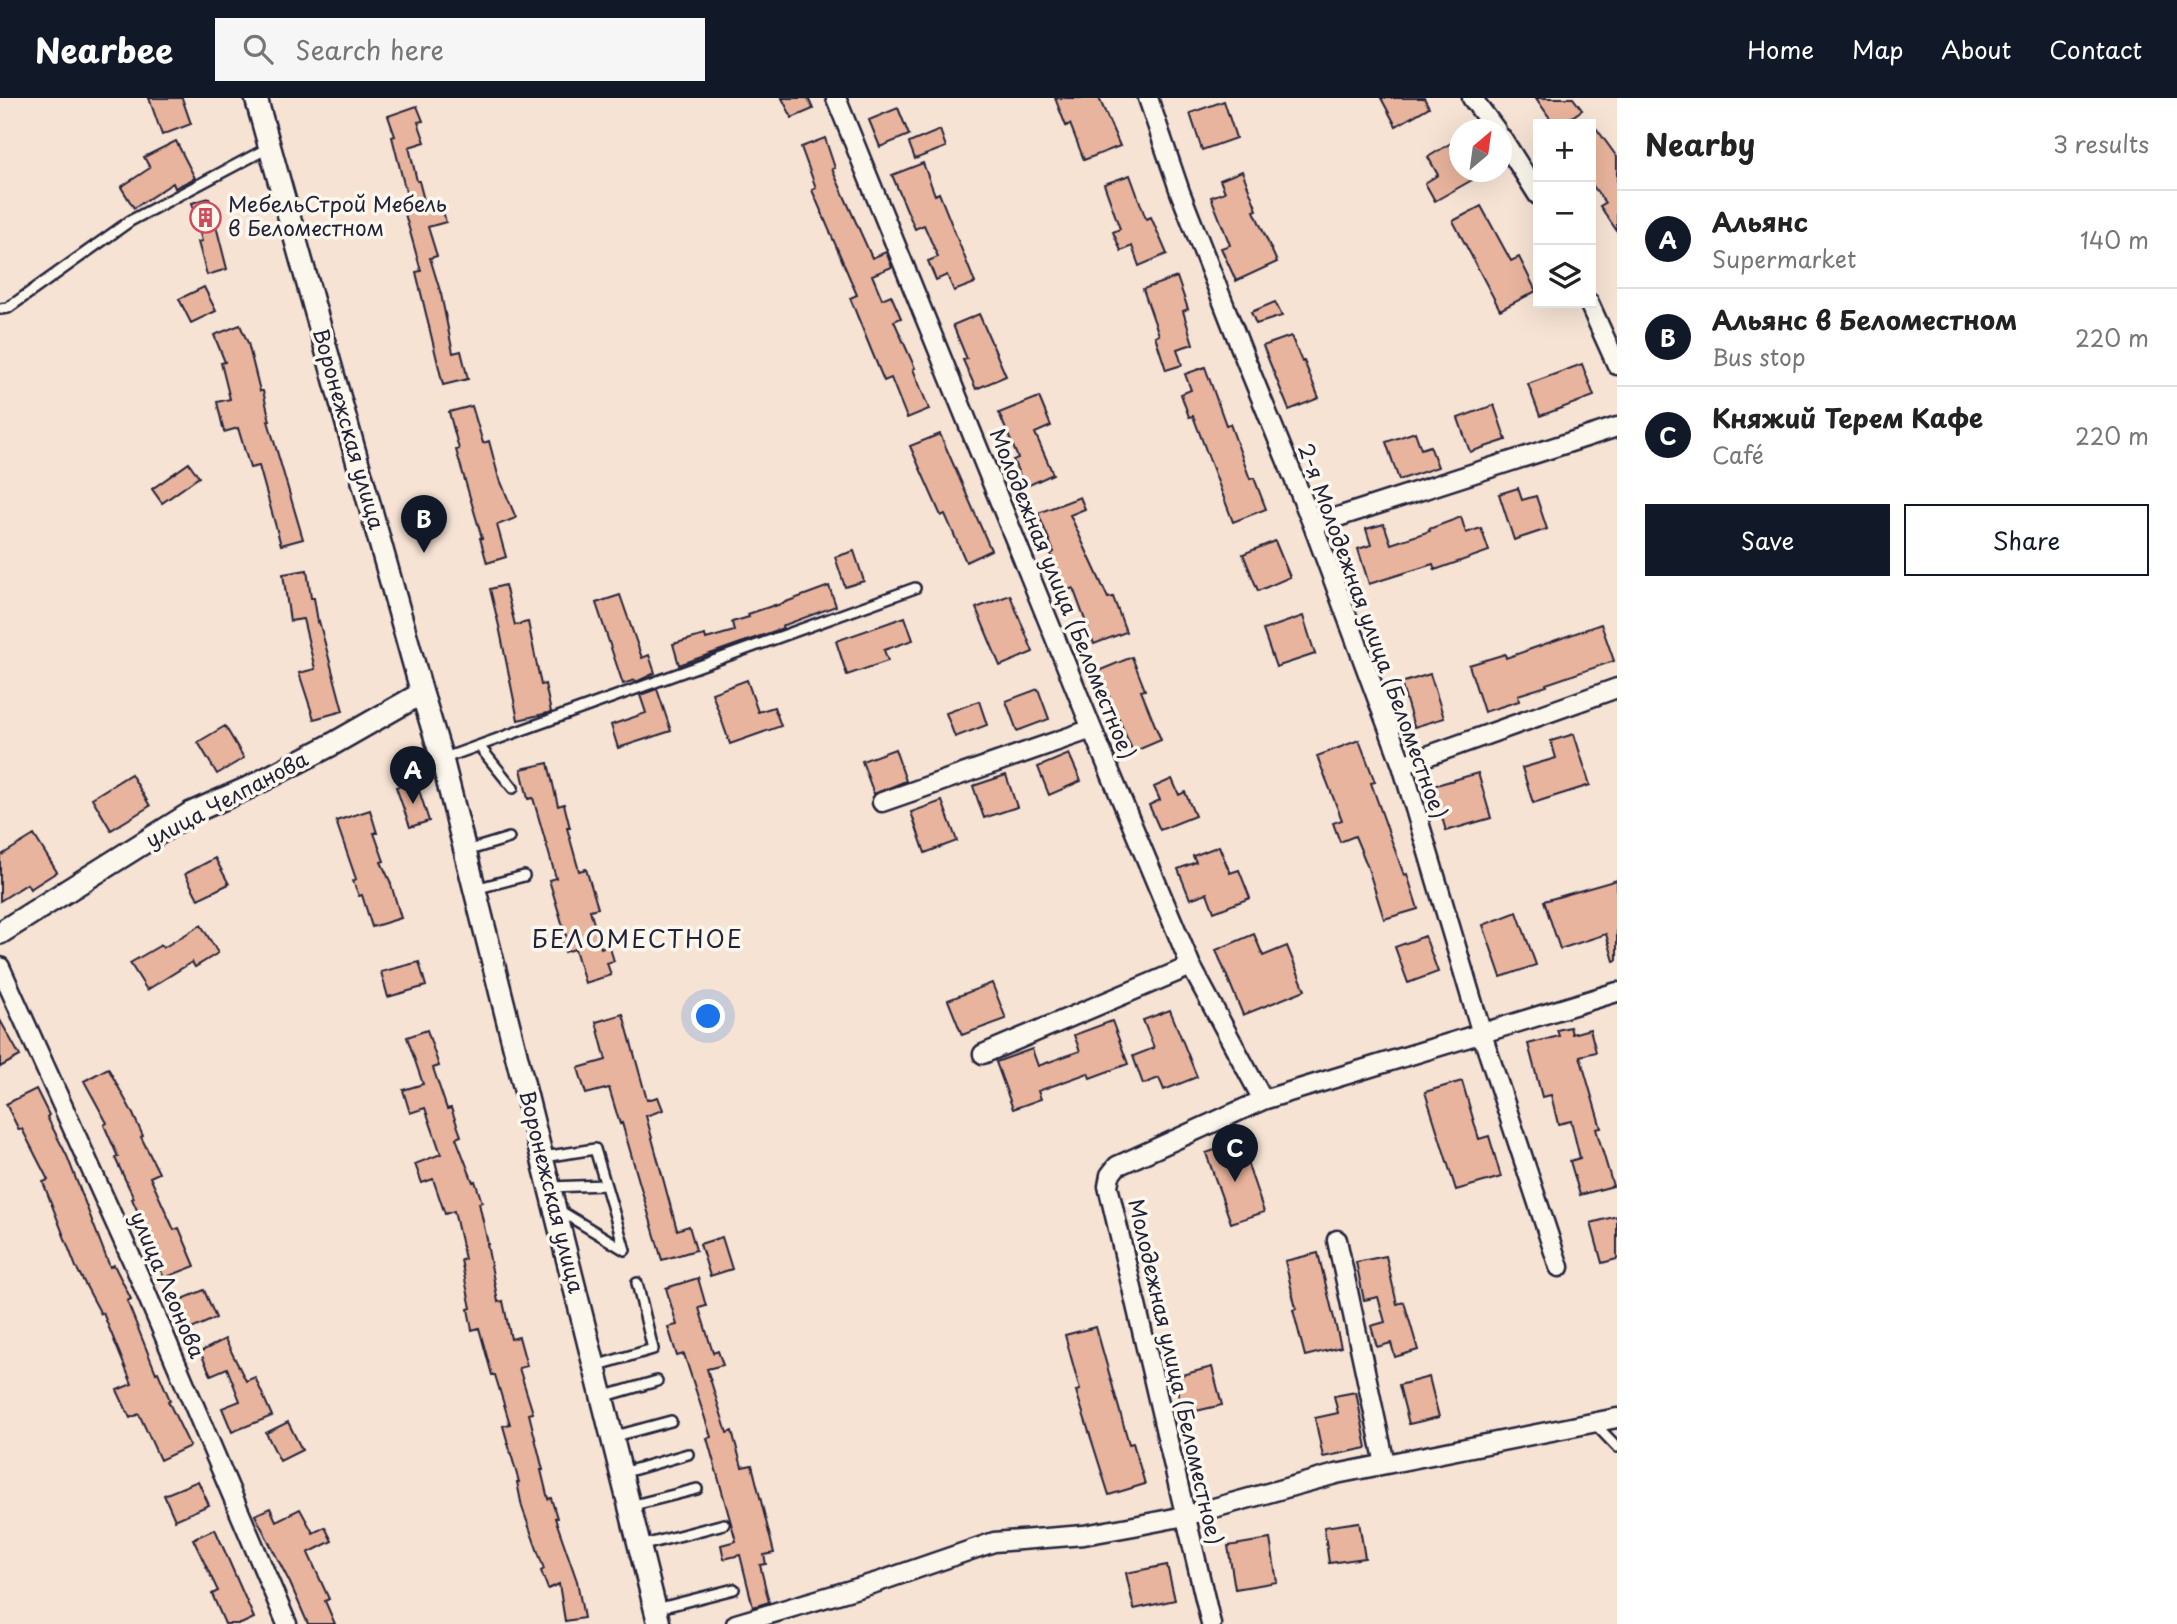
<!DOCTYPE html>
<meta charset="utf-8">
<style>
:root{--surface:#fff;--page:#f6f6f6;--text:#222;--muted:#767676;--line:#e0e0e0;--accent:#111827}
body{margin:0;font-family:"Playpen Sans",sans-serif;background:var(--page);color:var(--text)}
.controls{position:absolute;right:21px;top:21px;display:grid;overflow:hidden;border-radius:0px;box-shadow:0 7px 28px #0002}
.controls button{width:63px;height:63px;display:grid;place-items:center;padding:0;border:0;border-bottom:2px solid var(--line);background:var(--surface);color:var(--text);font:35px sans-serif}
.compass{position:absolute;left:1449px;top:21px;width:63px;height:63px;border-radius:50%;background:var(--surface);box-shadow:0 7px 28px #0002;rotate:29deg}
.you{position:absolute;left:709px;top:919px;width:24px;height:24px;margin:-18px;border:5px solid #fff;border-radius:50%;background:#1a73e8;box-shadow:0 0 0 10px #1a73e833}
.badge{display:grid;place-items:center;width:46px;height:46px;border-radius:50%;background:var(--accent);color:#fff;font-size:23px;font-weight:700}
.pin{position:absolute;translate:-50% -58px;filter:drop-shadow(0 2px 4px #0008)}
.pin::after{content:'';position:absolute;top:37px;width:24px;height:21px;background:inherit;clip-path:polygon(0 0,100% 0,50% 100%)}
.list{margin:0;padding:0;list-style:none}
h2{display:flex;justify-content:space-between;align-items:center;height:91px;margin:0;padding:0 28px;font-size:30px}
h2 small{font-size:23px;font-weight:400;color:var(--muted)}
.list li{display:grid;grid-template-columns:46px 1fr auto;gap:21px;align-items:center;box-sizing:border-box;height:98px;padding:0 28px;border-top:2px solid var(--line)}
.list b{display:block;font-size:26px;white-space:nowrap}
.list p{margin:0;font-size:23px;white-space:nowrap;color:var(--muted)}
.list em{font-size:23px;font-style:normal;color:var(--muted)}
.actions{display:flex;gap:14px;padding:21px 28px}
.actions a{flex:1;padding:16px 0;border:2px solid var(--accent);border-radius:0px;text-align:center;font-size:24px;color:var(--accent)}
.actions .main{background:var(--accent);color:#fff}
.icon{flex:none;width:38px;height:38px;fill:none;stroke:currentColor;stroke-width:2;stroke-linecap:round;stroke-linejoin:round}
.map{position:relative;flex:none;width:1617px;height:1526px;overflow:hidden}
header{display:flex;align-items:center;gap:42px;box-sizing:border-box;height:98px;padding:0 35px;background:var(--accent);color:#fff}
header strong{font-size:33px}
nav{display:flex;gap:38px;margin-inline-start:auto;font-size:24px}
.search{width:490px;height:63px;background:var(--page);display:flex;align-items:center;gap:18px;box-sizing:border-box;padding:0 24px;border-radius:0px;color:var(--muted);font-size:26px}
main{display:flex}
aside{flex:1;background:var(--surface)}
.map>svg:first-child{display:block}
</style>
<header>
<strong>Nearbee</strong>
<div class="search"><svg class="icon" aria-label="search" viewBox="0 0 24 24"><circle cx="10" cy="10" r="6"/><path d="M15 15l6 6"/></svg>Search here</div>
<nav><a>Home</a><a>Map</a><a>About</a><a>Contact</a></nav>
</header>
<main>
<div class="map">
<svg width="1617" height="1526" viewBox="0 0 1617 1526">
<rect width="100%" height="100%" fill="#f6e3d4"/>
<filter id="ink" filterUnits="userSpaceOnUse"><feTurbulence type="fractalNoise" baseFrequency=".0143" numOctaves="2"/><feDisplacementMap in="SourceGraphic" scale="14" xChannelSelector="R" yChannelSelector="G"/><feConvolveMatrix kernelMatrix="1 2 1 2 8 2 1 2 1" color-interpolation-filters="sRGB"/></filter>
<g filter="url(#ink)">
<path fill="#e9b49d" stroke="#22223b" stroke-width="2" d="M 149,0 L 182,0 L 191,26 L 162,37 Z
M 782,0 L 808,0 L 813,11 L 792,20 Z
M 1055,0 L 1099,0 L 1120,48 L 1084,62 L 1070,26 L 1066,28 Z
M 1381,0 L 1424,0 L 1429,9 L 1396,28 Z
M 1536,0 L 1573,0 L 1582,12 L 1562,26 L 1554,26 Z
M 1224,3 L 1236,40 L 1202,52 L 1190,15 Z
M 417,8 L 423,23 L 418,24 L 425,44 L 409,49 L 417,83 L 419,83 L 426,110 L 441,106 L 446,124 L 428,129 L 437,158 L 430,160 L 441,196 L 453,255 L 461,253 L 468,281 L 443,287 L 416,174 L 421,173 L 405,116 L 411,114 L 392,39 L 395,38 L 388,18 Z
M 898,10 L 909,37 L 880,49 L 869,22 Z
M 1591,23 L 1617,59 L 1617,133 L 1600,108 L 1605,105 L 1591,85 Z
M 940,32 L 946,49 L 915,61 L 909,45 Z
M 825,40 L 835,70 L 832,71 L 872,160 L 886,154 L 892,169 L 872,177 L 882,201 L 891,197 L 901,220 L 894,223 L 915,270 L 913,271 L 929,311 L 907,320 L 891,280 L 884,283 L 872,254 L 850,200 L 857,197 L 812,92 L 816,90 L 801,49 Z
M 176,43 L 195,80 L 175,90 L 173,85 L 134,110 L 121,89 L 150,70 L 144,59 Z
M 1451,45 L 1460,59 L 1460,74 L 1486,74 L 1435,103 L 1425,85 L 1438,77 L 1428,59 Z
M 923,65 L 935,97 L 939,95 L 975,185 L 954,193 L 947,177 L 936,182 L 928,163 L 938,159 L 924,127 L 915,131 L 892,77 Z
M 1242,73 L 1257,112 L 1254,113 L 1277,164 L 1236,183 L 1221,150 L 1230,147 L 1211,99 L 1225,94 L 1220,82 Z
M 1130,77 L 1146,121 L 1151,119 L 1167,156 L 1139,168 L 1132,148 L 1121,153 L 1113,134 L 1120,131 L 1104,86 Z
M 209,100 L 227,171 L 207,177 L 198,144 L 202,143 L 192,105 Z
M 1481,108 L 1511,163 L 1519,159 L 1536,193 L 1500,212 L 1453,123 Z
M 1177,179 L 1188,211 L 1183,213 L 1193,246 L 1177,251 L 1182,267 L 1166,272 L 1155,238 L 1159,237 L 1143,191 Z
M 204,189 L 216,213 L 191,225 L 179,201 Z
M 1275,204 L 1282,218 L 1256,226 L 1251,214 Z
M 979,216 L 1006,278 L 976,291 L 963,262 L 967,261 L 953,227 Z
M 240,227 L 248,245 L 260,293 L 263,293 L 270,323 L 268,323 L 303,441 L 281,447 L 259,368 L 250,370 L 238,330 L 224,334 L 217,304 L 230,301 L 221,265 L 225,264 L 214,237 Z
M 1291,238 L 1302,264 L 1304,263 L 1319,300 L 1289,312 L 1263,248 Z
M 1582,266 L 1594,298 L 1540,318 L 1528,286 Z
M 1205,269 L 1226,327 L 1230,326 L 1250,381 L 1254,380 L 1266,411 L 1233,424 L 1193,318 L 1189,319 L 1181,296 L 1191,292 L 1185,276 Z
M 1039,299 L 1051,328 L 1035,335 L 1053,376 L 1025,389 L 1013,362 L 1018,360 L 999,315 Z
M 1494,307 L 1506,342 L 1470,354 L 1458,320 Z
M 472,308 L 483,345 L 489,343 L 498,377 L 516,420 L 497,427 L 506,459 L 487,465 L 480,440 L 482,440 L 456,352 L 459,351 L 449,314 Z
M 1415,334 L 1421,351 L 1430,348 L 1438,369 L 1399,382 L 1386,344 Z
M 940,336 L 991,452 L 966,464 L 945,416 L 941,418 L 910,348 Z
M 189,365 L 199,379 L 162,405 L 152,391 Z
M 1518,390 L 1522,402 L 1536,398 L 1547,431 L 1514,442 L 1499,396 Z
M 1080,399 L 1085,411 L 1070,417 L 1108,500 L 1113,499 L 1126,534 L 1094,546 L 1073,490 L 1067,493 L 1051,456 L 1054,454 L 1038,415 Z
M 1461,419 L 1466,435 L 1481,430 L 1489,453 L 1435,472 L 1433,466 L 1369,486 L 1358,451 L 1371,447 L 1366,431 L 1384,426 L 1391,446 L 1430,433 L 1429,431 Z
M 1275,443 L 1290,479 L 1258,493 L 1243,456 Z
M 854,453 L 864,483 L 845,489 L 835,459 Z
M 307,472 L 311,500 L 314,500 L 318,524 L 319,523 L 343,613 L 314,621 L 299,575 L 315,571 L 303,521 L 290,523 L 283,476 Z
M 505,487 L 515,527 L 528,524 L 541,587 L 545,586 L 551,614 L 548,615 L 518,622 L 499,528 L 490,491 Z
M 829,488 L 836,508 L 782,528 L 783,530 L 679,567 L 673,546 L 705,537 L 706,541 L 734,533 L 732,524 L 749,519 L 748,516 L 775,507 L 775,508 Z
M 620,497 L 642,560 L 649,557 L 655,575 L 636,584 L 635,582 L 623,586 L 596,505 Z
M 1010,497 L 1033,554 L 1000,568 L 976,510 Z
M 1303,518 L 1315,556 L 1276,569 L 1263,532 Z
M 905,519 L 913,542 L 884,552 L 888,563 L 847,577 L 836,543 Z
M 1601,526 L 1614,563 L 1546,586 L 1547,588 L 1518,597 L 1519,603 L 1484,614 L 1469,567 L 1505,556 L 1506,560 Z
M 1132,559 L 1145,592 L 1141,593 L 1161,642 L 1133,654 L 1098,573 Z
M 1430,576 L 1444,620 L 1414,629 L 1401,585 Z
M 747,582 L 758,614 L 774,609 L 781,628 L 730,646 L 712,595 Z
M 657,591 L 671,633 L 618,650 L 611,627 L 646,615 L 640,597 Z
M 1038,591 L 1049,621 L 1017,633 L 1006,603 Z
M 979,603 L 987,627 L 955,639 L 946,615 Z
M 225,628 L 244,660 L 217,676 L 198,644 Z
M 1574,636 L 1590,687 L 1533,705 L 1522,670 L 1556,660 L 1551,643 Z
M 1359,642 L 1375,684 L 1371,685 L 1404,777 L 1407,776 L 1418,811 L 1384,821 L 1367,767 L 1355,738 L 1340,744 L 1333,725 L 1342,722 L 1317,658 Z
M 895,651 L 906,683 L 874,696 L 862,663 Z
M 1069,656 L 1081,683 L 1049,697 L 1038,669 Z
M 548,665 L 558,708 L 564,706 L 570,730 L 567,730 L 579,773 L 586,771 L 598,810 L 590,812 L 601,850 L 609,847 L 614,863 L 607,865 L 611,877 L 585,885 L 575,851 L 565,854 L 561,840 L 566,838 L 549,782 L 556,780 L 533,700 L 528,701 L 521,671 Z
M 1478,675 L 1491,720 L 1446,733 L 1433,688 Z
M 131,676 L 150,708 L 111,732 L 92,700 Z
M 1006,677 L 1017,709 L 984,720 L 973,688 Z
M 1172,681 L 1179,697 L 1185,694 L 1195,718 L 1160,732 L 1149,707 L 1160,702 L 1154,689 Z
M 416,683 L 429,723 L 410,729 L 396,689 Z
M 942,703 L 957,743 L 925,755 L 911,714 Z
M 370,712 L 377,735 L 374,735 L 384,763 L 381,764 L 390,783 L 401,820 L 372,829 L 362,797 L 359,798 L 353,783 L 356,781 L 336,723 Z
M 34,737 L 57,774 L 30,791 L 27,786 L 0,803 L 0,758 Z
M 1219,748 L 1230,775 L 1239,772 L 1250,800 L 1214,814 L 1207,795 L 1190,801 L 1178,771 L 1196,764 L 1193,758 Z
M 215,760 L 229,786 L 198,801 L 185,776 Z
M 1617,782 L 1617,862 L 1614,863 L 1606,836 L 1560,851 L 1544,803 Z
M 1517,814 L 1536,867 L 1501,879 L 1483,827 Z
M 201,827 L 218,855 L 195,869 L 192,864 L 147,892 L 130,865 L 161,847 L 163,850 Z
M 1254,836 L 1263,858 L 1287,848 L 1305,892 L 1243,917 L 1216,852 Z
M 1425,838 L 1438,874 L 1408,885 L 1395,849 Z
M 419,864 L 426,888 L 388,899 L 381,874 Z
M 992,885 L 1006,921 L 962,937 L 948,902 Z
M 1170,912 L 1197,979 L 1164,992 L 1159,980 L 1143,986 L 1133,958 L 1154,950 L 1143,922 Z
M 623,916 L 647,1002 L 658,999 L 663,1012 L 646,1018 L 677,1132 L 689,1128 L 696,1152 L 662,1162 L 622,1025 L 620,1026 L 609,990 L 586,996 L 578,970 L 606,962 L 596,924 Z
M 0,922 L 20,958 L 0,969 Z
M 1112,923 L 1128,966 L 1090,980 L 1088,975 L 1038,993 L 1041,1001 L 1013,1011 L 996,964 L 1032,951 L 1038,968 L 1080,953 L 1074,937 Z
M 1570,929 L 1572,936 L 1590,931 L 1596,954 L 1580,958 L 1601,1030 L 1596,1031 L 1613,1088 L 1580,1097 L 1570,1063 L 1580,1060 L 1571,1023 L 1558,1026 L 1551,997 L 1542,999 L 1528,946 L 1559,938 L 1557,932 Z
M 427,932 L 439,968 L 433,970 L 447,1011 L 451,1010 L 461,1038 L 456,1040 L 473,1084 L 475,1083 L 482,1104 L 479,1105 L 488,1146 L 487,1146 L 498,1204 L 503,1203 L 511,1241 L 519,1239 L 527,1268 L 519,1270 L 533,1315 L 529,1316 L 543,1372 L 541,1372 L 548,1401 L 551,1400 L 557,1420 L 555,1420 L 577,1483 L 584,1520 L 565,1523 L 559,1486 L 548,1491 L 541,1473 L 544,1471 L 522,1409 L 517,1384 L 519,1384 L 503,1328 L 510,1326 L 495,1277 L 492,1277 L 479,1230 L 472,1232 L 468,1211 L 471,1210 L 461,1162 L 465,1161 L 454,1113 L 445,1116 L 433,1081 L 422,1085 L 415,1066 L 441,1056 L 425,1010 L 410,1015 L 403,992 L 423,986 L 407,939 Z
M 108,970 L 132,1014 L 143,1038 L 141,1039 L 159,1075 L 150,1079 L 174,1132 L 179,1130 L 195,1168 L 164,1180 L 148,1142 L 150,1141 L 132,1101 L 134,1100 L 115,1060 L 118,1059 L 104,1027 L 107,1025 L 84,983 Z
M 1462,983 L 1479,1041 L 1489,1038 L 1501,1079 L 1456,1092 L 1425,994 Z
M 36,991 L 49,1017 L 47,1019 L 67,1058 L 110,1169 L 114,1167 L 131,1201 L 127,1203 L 156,1275 L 158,1274 L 170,1302 L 168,1303 L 190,1348 L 160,1362 L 139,1316 L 130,1320 L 117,1292 L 132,1286 L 103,1215 L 101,1216 L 76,1169 L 43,1084 L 48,1082 L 22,1031 L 19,1032 L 6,1006 Z
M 1240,1043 L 1264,1114 L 1231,1125 L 1206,1055 Z
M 1617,1118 L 1617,1161 L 1602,1165 L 1591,1125 Z
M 722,1139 L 732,1171 L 710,1178 L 700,1146 Z
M 1318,1155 L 1341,1249 L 1305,1258 L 1293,1212 L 1296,1211 L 1285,1163 Z
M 1386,1158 L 1397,1206 L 1404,1204 L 1418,1252 L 1395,1259 L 1391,1245 L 1377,1249 L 1371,1228 L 1385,1224 L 1378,1199 L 1364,1202 L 1356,1164 Z
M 698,1180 L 706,1208 L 699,1210 L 713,1255 L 718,1253 L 723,1267 L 707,1271 L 727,1335 L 732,1333 L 742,1369 L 752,1367 L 774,1455 L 764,1457 L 766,1466 L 760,1467 L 769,1504 L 753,1509 L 740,1457 L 724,1461 L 721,1447 L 736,1443 L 707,1340 L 711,1339 L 684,1256 L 677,1258 L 668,1229 L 677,1227 L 666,1190 Z
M 204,1192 L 216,1220 L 185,1234 L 173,1205 Z
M 1096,1229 L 1129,1346 L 1133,1345 L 1145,1386 L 1109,1397 L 1076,1293 L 1080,1292 L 1065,1237 Z
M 225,1241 L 246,1283 L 255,1279 L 272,1318 L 232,1334 L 222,1310 L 240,1303 L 227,1270 L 211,1277 L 200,1254 Z
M 1212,1269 L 1222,1307 L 1183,1316 L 1174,1279 Z
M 1429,1279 L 1439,1319 L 1409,1326 L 1399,1287 Z
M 1356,1294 L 1367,1350 L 1323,1359 L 1315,1320 L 1338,1315 L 1334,1298 Z
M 288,1324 L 302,1352 L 280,1363 L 266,1335 Z
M 198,1383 L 209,1407 L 175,1422 L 164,1397 Z
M 270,1410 L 276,1423 L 300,1411 L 313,1435 L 325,1429 L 332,1443 L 308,1455 L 329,1501 L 325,1503 L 335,1526 L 308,1526 L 290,1485 L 255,1417 Z
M 1359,1424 L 1365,1460 L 1329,1465 L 1324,1429 Z
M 215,1431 L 254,1520 L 241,1526 L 225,1526 L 212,1496 L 218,1493 L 193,1441 Z
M 1270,1441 L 1277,1484 L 1235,1491 L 1228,1448 Z
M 1167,1467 L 1175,1502 L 1134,1511 L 1126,1475 Z"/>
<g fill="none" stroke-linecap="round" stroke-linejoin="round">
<defs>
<path id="service" d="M 0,211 L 8,210 L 130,123 L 268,50
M 479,648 L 513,690
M 442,661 L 915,490
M 466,753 L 509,740
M 475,791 L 524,778
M 543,1059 L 595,1051 L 625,1152
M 550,1089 L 605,1087
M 557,1111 L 625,1152
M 595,1268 L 653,1251 L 637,1185
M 602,1299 L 657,1283
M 1594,1325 L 1617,1349
M 612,1339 L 671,1323
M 622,1375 L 688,1356
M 630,1408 L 697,1391
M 640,1448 L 724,1426
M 656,1511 L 734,1491"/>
<path id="minor" d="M 836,0 L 1092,631 L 1191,868 L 1263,1002
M 1148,0 L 1180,94 L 1246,263 L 1313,427 L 1402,667 L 1482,936 L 1559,1169
M 1472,0 L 1496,32
M 1502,40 L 1538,97
M 1589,205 L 1617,267
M 1313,427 L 1617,329
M 1402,667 L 1617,590
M 882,704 L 1092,631
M 0,869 L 133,1164 L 287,1526
M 983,956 L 1191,868
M 1337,1142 L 1385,1366
M 736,1526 L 878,1484 L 994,1444 L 1084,1437 L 1134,1428 L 1185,1418 L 1336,1376 L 1617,1320
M 1211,1526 L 1108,1088 L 1110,1077 L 1117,1068 L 1263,1002 L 1617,894"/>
<path id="tertiary" d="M 256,0 L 422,595 L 442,661 L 659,1526
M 0,835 L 191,715 L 250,689 L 331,647 L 422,595"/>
</defs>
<use href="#service" stroke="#22223b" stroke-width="14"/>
<use href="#minor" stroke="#22223b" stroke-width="23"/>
<use href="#tertiary" stroke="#22223b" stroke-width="26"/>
<use href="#service" stroke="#fbf7ec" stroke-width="9"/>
<use href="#minor" stroke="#fbf7ec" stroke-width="18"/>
<use href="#tertiary" stroke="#fbf7ec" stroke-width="21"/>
</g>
</g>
<defs>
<symbol id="building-ring" viewBox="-11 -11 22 22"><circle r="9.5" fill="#fbf7ec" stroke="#d1495b" stroke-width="1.5"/><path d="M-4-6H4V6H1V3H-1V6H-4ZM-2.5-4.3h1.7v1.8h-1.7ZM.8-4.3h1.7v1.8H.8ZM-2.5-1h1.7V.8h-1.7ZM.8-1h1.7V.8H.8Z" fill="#d1495b"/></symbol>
</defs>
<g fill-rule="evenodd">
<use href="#building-ring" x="188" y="102" width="35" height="35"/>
</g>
<g text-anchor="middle" stroke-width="7" stroke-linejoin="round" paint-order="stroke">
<g font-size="21" fill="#22223b" stroke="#fbf7ec" text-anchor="start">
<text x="228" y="114">МебельСтрой Мебель<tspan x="228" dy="24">в Беломестном</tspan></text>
</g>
<g font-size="21" fill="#22223b" stroke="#fbf7ec">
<text transform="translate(348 331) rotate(74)" y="7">Воронежская улица</text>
<text transform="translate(1062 496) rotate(68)" y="7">Молодежная улица (Беломестное)</text>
<text transform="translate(1372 533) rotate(70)" y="7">2-я Молодежная улица (Беломестное)</text>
<text transform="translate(227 702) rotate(-28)" y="7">улица Челпанова</text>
<text transform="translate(551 1094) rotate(76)" y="7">Воронежская улица</text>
<text transform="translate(167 1187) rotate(67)" y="7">улица Леонова</text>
<text transform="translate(1175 1274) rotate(77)" y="7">Молодежная улица (Беломестное)</text>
</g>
<g font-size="24" letter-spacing="2" fill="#22223b" stroke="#fbf7ec">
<text x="638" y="850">БЕЛОМЕСТНОЕ</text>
</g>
</g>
</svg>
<div class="controls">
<button>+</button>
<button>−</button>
<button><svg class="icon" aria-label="layers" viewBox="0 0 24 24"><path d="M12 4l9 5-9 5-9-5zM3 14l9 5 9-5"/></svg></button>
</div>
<svg class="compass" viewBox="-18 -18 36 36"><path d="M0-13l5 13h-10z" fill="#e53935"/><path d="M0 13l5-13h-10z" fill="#767676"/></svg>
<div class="you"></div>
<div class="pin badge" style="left:413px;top:706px">A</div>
<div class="pin badge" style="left:424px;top:455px">B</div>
<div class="pin badge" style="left:1235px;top:1084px">C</div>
</div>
<aside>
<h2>Nearby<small>3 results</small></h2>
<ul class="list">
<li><span class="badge">A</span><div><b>Альянс</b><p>Supermarket</p></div><em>140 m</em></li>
<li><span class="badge">B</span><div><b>Альянс в Беломестном</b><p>Bus stop</p></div><em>220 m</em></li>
<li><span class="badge">C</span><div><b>Княжий Терем Кафе</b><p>Café</p></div><em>220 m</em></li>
</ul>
<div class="actions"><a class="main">Save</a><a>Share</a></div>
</aside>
</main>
